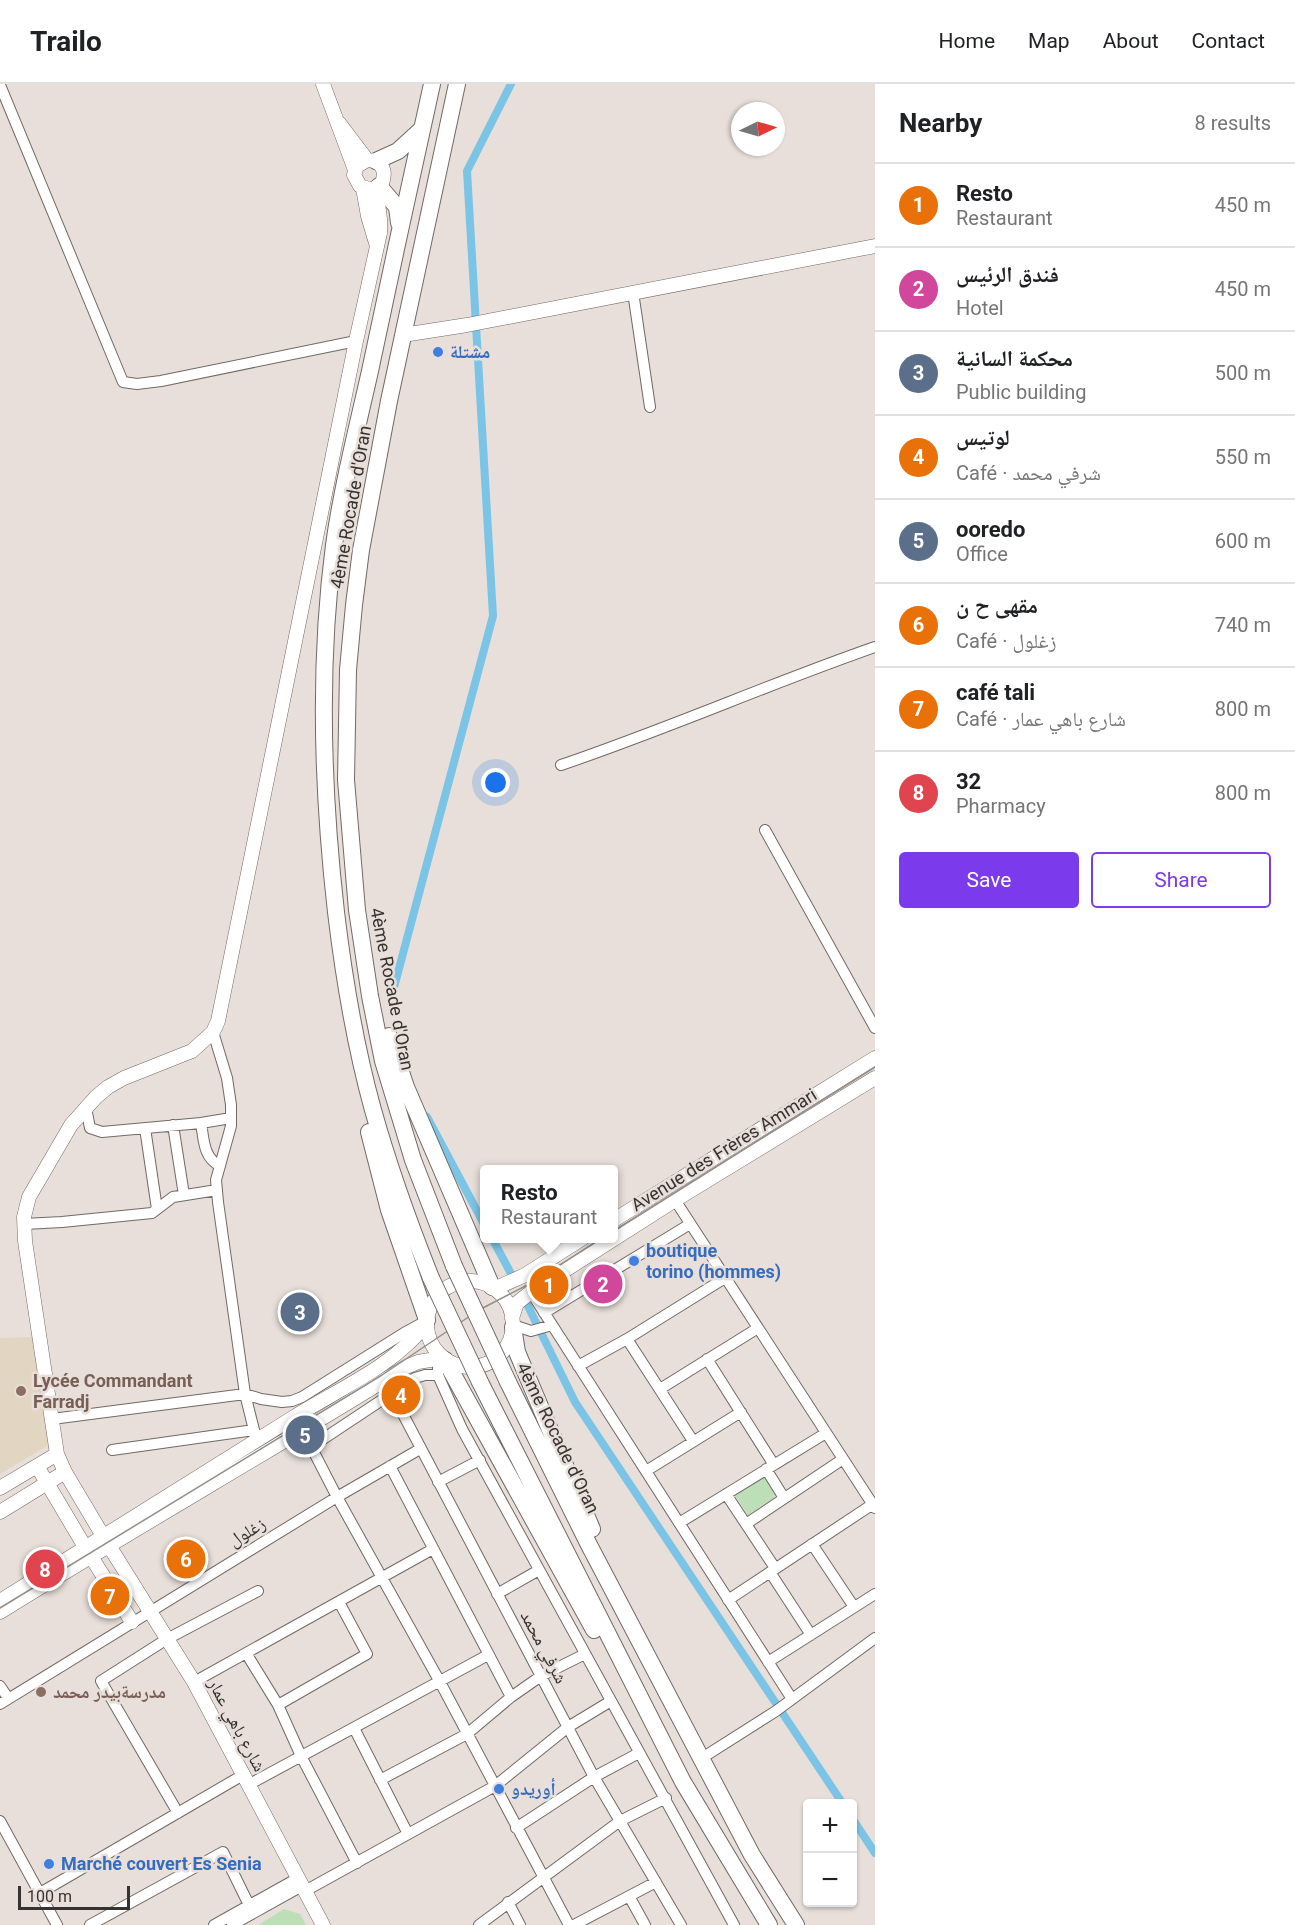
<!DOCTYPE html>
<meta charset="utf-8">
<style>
:root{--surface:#fff;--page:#f2f2f2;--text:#202124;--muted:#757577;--line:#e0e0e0;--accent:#7c3aed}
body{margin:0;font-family:Roboto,"Noto Naskh Arabic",sans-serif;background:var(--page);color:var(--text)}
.controls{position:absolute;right:18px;bottom:18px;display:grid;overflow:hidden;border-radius:6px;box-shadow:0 2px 4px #0004}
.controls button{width:54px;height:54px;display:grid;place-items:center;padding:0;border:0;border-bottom:2px solid var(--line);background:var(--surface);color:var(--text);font:30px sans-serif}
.compass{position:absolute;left:731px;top:18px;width:54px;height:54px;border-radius:50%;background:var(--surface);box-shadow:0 2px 4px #0004;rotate:85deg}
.scale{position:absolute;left:18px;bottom:15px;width:112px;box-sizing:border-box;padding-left:6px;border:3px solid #353230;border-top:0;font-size:16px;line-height:21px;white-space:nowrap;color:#353230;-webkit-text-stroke:4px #e8dfda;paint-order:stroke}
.you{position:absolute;left:496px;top:699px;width:21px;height:21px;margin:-15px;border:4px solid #fff;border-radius:50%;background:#1a73e8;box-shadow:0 0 0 9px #1a73e833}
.badge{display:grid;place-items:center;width:39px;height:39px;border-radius:50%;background:var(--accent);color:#fff;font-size:20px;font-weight:700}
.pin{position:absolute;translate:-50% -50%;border:3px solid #fff;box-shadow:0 2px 6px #0006}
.popup{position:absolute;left:480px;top:1081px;width:138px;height:78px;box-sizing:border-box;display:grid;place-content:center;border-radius:6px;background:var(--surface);filter:drop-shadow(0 2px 4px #0005);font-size:20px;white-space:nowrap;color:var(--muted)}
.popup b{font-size:22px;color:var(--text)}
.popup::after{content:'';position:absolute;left:50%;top:100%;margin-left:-12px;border:12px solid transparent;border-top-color:var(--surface)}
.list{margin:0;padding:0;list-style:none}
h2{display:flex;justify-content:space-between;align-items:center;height:78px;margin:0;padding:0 24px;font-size:26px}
h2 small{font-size:20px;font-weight:400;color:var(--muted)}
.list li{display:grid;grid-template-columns:39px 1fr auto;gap:18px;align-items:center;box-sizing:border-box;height:84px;padding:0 24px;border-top:2px solid var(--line)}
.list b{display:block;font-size:22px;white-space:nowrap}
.list p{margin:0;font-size:20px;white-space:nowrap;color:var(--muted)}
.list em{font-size:20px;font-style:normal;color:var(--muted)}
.actions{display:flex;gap:12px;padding:18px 24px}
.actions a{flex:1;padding:14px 0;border:2px solid var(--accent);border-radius:6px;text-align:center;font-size:21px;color:var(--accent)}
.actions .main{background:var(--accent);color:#fff}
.map{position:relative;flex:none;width:875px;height:1841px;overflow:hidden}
header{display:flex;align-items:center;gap:36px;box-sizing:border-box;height:84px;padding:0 30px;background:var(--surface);border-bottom:2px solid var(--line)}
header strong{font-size:28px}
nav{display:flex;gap:33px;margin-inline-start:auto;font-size:21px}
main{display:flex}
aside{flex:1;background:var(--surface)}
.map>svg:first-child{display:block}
</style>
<header>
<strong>Trailo</strong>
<nav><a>Home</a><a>Map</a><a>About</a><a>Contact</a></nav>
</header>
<main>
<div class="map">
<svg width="875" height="1841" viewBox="0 0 875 1841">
<rect width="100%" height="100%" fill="#e8dfda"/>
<path fill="#e2d6c2" d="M 33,1253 L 50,1360 L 0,1390 L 0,1254 Z"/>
<path fill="#bcdfb8" d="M 766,1391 L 777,1411 L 748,1431 L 734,1410 Z
M 284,1825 L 300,1830 L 306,1841 L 258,1841 Z"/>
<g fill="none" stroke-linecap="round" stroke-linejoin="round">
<path stroke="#7cc4e5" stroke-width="8" d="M 393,907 L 493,532 L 467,87 L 511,0
M 427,1033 L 484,1140
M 492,1154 L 516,1199
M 523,1212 L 575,1318 L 843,1720
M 852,1734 L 875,1769"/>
<defs>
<path id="minor" d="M 0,1 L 123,298 L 137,300 L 161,297 L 356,257
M 633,208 L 650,323
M 561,681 C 667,645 769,600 875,563
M 765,746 L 875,944
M 213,948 L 227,994 L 231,1021 L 231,1042 L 216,1096 L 218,1118 L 245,1310 L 254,1346 L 258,1355
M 86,1024 L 90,1044 L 102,1048 L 201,1039 L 231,1034
M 201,1039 C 204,1056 203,1073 220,1082
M 173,1041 L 184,1111
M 145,1044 L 157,1125
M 675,1116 L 875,1424
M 24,1140 L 62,1138 L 152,1129 L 173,1113 L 217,1106
M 531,1208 L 792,1615
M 544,1229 L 690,1140
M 513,1241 L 531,1247 L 552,1241
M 627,1255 L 693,1357
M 443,1275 L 438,1284 L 438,1291 L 462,1345 L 734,1841
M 707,1275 L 774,1381
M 578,1282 L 627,1255 L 725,1194
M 385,1296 L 594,1693 L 681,1841
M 660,1305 L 758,1244
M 52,1335 L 245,1310 L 261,1315 L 282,1318 L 292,1317 L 302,1313 L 404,1249 L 426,1237
M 303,1347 L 337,1413 L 440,1598 L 569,1841
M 311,1363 L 415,1294 L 425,1291 L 438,1291
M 112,1366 L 254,1346
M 390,1382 L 511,1613
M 766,1385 L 784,1414
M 646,1387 L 741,1328
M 438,1398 L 480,1376
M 726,1410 L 775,1484
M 679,1439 L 826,1349
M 746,1440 L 843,1375
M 812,1460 L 854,1523
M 770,1488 L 811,1551
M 497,1510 L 539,1486
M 728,1516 L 873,1420
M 246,1569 L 278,1621 L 301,1672 L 357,1779
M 768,1578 L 875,1510
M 194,1598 L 433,1465
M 0,1602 L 8,1614
M 0,1620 L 337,1413 L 420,1365
M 278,1621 L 367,1570 L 339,1518
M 354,1644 L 408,1750
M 702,1674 L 776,1627 L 875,1554
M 380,1696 L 467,1650 L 511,1613 L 541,1592 L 585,1570
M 248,1701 L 488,1571
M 178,1729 L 101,1597 L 167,1555 L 258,1507
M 0,1737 L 57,1841
M 516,1744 L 594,1693 L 639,1669
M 305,1807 L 495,1702 L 568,1643 L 611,1617
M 40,1809 L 243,1691
M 629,1812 L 645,1841
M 508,1818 L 520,1841
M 90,1841 L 223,1768 L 249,1821
M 214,1841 L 298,1794
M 232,1841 L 302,1802
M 479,1841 L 620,1737 L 666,1714
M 574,1841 L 656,1798"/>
<path id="major" d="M 323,0 L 355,86
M 339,39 L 367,76 C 381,76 387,86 382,99 L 372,106 L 360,102 L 354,91 L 357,82 L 367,76
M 363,104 L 368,132 L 376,159
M 403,251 L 467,241 L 875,162
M 614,1136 L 875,974
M427 1240a43 43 0 1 1 86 0a43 43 0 1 1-86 0Z
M 494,1205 L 525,1191 L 583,1154
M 512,1234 L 517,1219 L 531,1208 L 675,1116 L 875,994
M 37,1382 L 85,1463 L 132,1538
M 0,1404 L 57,1370
M 0,1428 L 65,1388
M 0,1517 C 98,1456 195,1394 294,1333 C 340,1304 393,1283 427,1239
M 0,1528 C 134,1445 272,1366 406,1283 L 418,1278 L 442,1274
M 323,1841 L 194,1598 L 103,1452 L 65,1388 L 57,1370 L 25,1157 L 24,1133 L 29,1113 L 71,1041 L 96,1013 L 108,1003 L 124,994 L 192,967 L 213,948 L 218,937 L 356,257 L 380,149 L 380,135 L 376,104"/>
<path id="highway" d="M 376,77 L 398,67 L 422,45
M 379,102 L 397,123 L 399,139
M 389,952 L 406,1003 L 492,1203
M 369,1048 L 389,1126 L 427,1236
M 454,1182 L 413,1076 L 383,977 L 370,912 L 357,826 L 346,696 L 348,586 L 354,521 L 361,466 L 389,317 L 457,0
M 431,1194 C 409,1139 389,1083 373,1026 C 355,961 344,895 336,828 C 322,705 318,583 334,461 C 342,403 357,345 370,287 C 390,191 411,96 432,0
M 513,1243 L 517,1268 L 592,1445
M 445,1276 L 594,1546
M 480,1298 L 683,1698 L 769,1841
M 508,1298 L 588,1459 L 752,1771 L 796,1841"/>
</defs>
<use href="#minor" stroke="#716965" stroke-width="12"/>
<use href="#major" stroke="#716965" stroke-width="15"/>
<use href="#highway" stroke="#716965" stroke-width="18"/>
<use href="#minor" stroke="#fff" stroke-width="10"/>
<use href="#major" stroke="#fff" stroke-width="14"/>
<use href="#highway" stroke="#fff" stroke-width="16"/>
<path stroke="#948e8a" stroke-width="1.5" d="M 614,1147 L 875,983
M 0,1524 L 382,1291 L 479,1226 L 535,1197 L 602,1154"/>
<defs>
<path id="highway-bridge" d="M 454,1182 L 508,1298
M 431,1194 L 480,1298"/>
</defs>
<use href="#highway-bridge" stroke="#716965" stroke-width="18" stroke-linecap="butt"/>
<use href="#highway-bridge" stroke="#fff" stroke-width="16"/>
</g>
<g fill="#3f7fe0" stroke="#e8dfda" stroke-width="2">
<circle cx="438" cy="268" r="6"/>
<circle cx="634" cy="1177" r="6"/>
<circle cx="499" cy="1705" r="6"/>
<circle cx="49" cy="1780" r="6"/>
</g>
<g fill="#8d6e63" stroke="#e8dfda" stroke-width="2">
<circle cx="21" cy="1307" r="6"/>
<circle cx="41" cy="1608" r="6"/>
</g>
<g text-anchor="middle" stroke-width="5" stroke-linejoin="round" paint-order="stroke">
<g font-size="18" font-weight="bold" fill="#366cbe" stroke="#e8dfda" text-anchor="start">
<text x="450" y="274">مشتلة</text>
<text x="646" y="1173">boutique<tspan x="646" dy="21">torino (hommes)</tspan></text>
<text x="511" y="1711">أوريدو</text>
<text x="61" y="1786">Marché couvert Es Senia</text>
</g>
<g font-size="18" fill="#353230" stroke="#e8dfda">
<text transform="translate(351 423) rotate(-80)" y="6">4ème Rocade d'Oran</text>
<text transform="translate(392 905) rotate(79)" y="6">4ème Rocade d'Oran</text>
<text transform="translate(724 1066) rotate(-32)" y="6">Avenue des Frères Ammari</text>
<text transform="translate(558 1354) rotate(64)" y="6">4ème Rocade d'Oran</text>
<text transform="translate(247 1448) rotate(-31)" y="6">زغلول</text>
<text transform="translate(544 1563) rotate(62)" y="6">شرفي محمد</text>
<text transform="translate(237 1641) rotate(62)" y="6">شارع باهي عمار</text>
</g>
<g font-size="18" font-weight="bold" fill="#785e54" stroke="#e8dfda" text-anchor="start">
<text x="33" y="1303">Lycée Commandant<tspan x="33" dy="21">Farradj</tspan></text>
<text x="53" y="1614">مدرسةبيدر محمد</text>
</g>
</g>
</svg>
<div class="controls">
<button>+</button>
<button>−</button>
</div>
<svg class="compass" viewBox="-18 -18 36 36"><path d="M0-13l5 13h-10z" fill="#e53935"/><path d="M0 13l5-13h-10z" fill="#757577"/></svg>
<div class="scale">100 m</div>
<div class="you"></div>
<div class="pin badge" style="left:549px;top:1201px;background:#e8710a">1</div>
<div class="popup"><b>Resto</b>Restaurant</div>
<div class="pin badge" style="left:603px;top:1200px;background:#d1479c">2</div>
<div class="pin badge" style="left:300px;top:1228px;background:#5c6f8a">3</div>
<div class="pin badge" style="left:401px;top:1311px;background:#e8710a">4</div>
<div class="pin badge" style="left:305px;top:1351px;background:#5c6f8a">5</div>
<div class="pin badge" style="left:186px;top:1475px;background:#e8710a">6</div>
<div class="pin badge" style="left:110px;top:1512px;background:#e8710a">7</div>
<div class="pin badge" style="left:45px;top:1485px;background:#e0444e">8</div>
</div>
<aside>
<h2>Nearby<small>8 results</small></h2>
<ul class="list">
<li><span class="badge" style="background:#e8710a">1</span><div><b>Resto</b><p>Restaurant</p></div><em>450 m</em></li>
<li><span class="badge" style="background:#d1479c">2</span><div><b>فندق الرئيس</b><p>Hotel</p></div><em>450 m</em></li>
<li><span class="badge" style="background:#5c6f8a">3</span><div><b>محكمة السانية</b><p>Public building</p></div><em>500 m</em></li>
<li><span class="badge" style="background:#e8710a">4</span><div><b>لوتيس</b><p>Café · شرفي محمد</p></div><em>550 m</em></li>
<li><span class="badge" style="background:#5c6f8a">5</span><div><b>ooredo</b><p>Office</p></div><em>600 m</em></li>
<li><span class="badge" style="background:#e8710a">6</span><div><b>مقهى ح ن</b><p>Café · زغلول</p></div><em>740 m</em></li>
<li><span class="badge" style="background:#e8710a">7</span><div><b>café tali</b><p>Café · شارع باهي عمار</p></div><em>800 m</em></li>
<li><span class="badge" style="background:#e0444e">8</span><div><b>32</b><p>Pharmacy</p></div><em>800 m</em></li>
</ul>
<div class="actions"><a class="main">Save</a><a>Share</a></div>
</aside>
</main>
